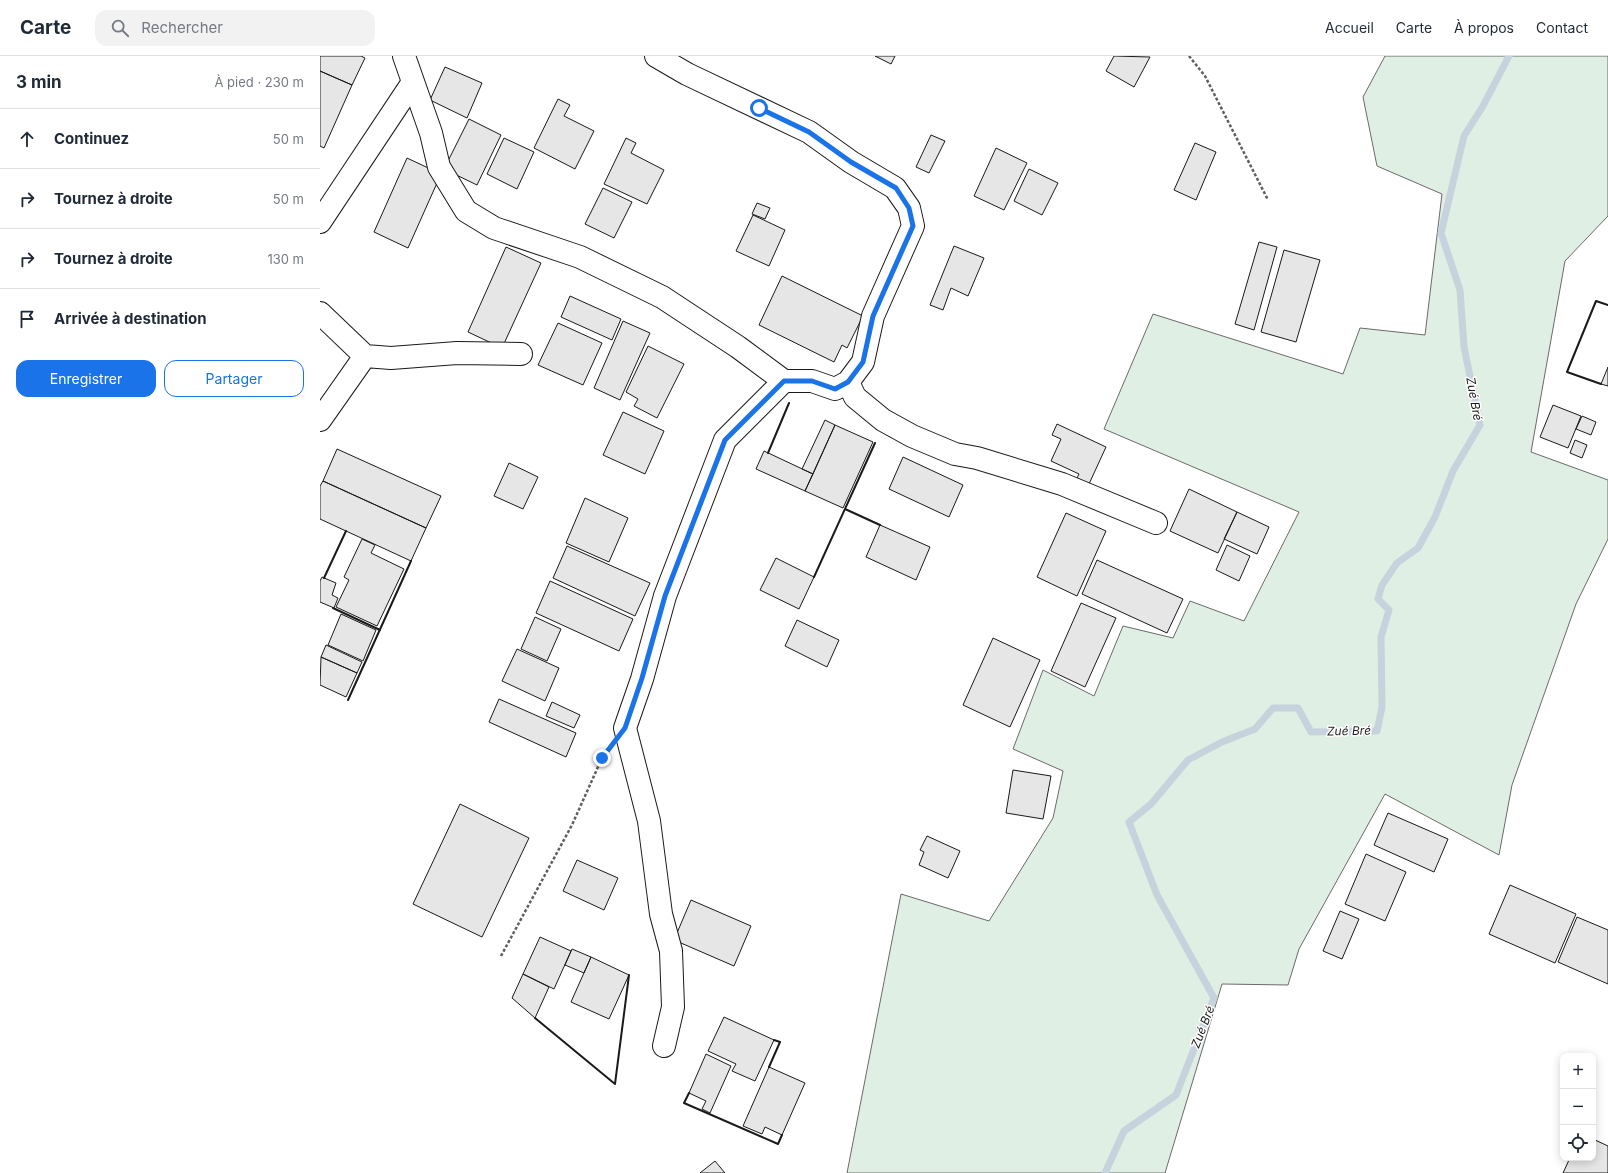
<!DOCTYPE html>
<html lang="fr">
<meta charset="utf-8">
<style>
:root{--surface:#fff;--page:#f2f2f3;--text:#1f2937;--muted:#747a83;--line:#e0e1e3;--accent:#1a73e8}
body{margin:0;font-family:Inter,sans-serif;background:var(--page);color:var(--text)}
.controls{position:absolute;right:12px;bottom:12px;display:grid;overflow:hidden;border-radius:8px;box-shadow:0 2px 10px #0003}
.controls button{width:36px;height:36px;display:grid;place-items:center;padding:0;border:0;border-bottom:1px solid var(--line);background:var(--surface);color:var(--text);font:20px sans-serif}
.stop{position:absolute;width:12px;height:12px;margin:-9px;border:3px solid #1a73e8;border-radius:50%;background:#fff}
.stop.end{background:#1a73e8;border-color:#fff;box-shadow:0 1px 4px #0008}
.list{margin:0;padding:0;list-style:none}
h2{display:flex;justify-content:space-between;align-items:center;height:52px;margin:0;padding:0 16px;font-size:17px}
h2 small{font-size:13px;font-weight:400;color:var(--muted)}
.list li{display:grid;grid-template-columns:26px 1fr auto;gap:12px;align-items:center;box-sizing:border-box;height:60px;padding:0 16px;border-top:1px solid var(--line)}
.list b{display:block;font-size:15px;white-space:nowrap}
.list em{font-size:13px;font-style:normal;color:var(--muted)}
.actions{display:flex;gap:8px;padding:12px 16px}
.actions a{flex:1;padding:9px 0;border:1px solid var(--accent);border-radius:12px;text-align:center;font-size:14px;color:var(--accent)}
.actions .main{background:var(--accent);color:#fff}
.icon{flex:none;width:22px;height:22px;fill:none;stroke:currentColor;stroke-width:2;stroke-linecap:round;stroke-linejoin:round}
.map{position:relative;flex:none;width:1288px;height:1117px;overflow:hidden}
header{display:flex;align-items:center;gap:24px;box-sizing:border-box;height:56px;padding:0 20px;background:var(--surface);border-bottom:1px solid var(--line)}
header strong{font-size:19px}
nav{display:flex;gap:22px;margin-inline-start:auto;font-size:14px}
.search{width:280px;height:36px;background:var(--page);display:flex;align-items:center;gap:10px;box-sizing:border-box;padding:0 14px;border-radius:12px;color:var(--muted);font-size:15px}
main{display:flex}
aside{flex:1;background:var(--surface)}
.map>svg:first-child{display:block}
</style>
<header>
<strong>Carte</strong>
<div class="search"><svg class="icon" aria-label="search" viewBox="0 0 24 24"><circle cx="10" cy="10" r="6"/><path d="M15 15l6 6"/></svg>Rechercher</div>
<nav><a>Accueil</a><a>Carte</a><a>À propos</a><a>Contact</a></nav>
</header>
<main>
<aside>
<h2>3 min<small>À pied · 230 m</small></h2>
<ul class="list">
<li><svg class="icon" aria-label="ahead" viewBox="0 0 24 24"><path d="M12 20V5M6 11l6-6 6 6"/></svg><div><b>Continuez</b></div><em>50 m</em></li>
<li><svg class="icon" aria-label="right" viewBox="0 0 24 24"><path d="M7 20v-9h11M14 6l5 5-5 5"/></svg><div><b>Tournez à droite</b></div><em>50 m</em></li>
<li><svg class="icon" aria-label="right" viewBox="0 0 24 24"><path d="M7 20v-9h11M14 6l5 5-5 5"/></svg><div><b>Tournez à droite</b></div><em>130 m</em></li>
<li><svg class="icon" aria-label="arrive" viewBox="0 0 24 24"><path d="M6 21V4h12l-3 4 3 4H6"/></svg><div><b>Arrivée à destination</b></div></li>
</ul>
<div class="actions"><a class="main">Enregistrer</a><a>Partager</a></div>
</aside>
<div class="map">
<svg width="1288" height="1117" viewBox="0 0 1288 1117">
<rect width="100%" height="100%" fill="#fff"/>
<path fill="#e0efe3" stroke="#6a6a6a" d="M 1065,0 L 1288,0 L 1288,160 L 1245,205 L 1211,396 L 1288,424 L 1288,483 L 1256,548 L 1192,729 L 1179,799 L 1065,738 L 979,893 L 968,929 L 902,928 L 845,1117 L 527,1117 L 581,838 L 669,865 L 733,762 L 743,715 L 693,693 L 723,614 L 774,640 L 803,570 L 853,582 L 870,545 L 924,565 L 979,456 L 784,373 L 833,258 L 1023,318 L 1040,272 L 1105,279 L 1122,138 L 1057,110 L 1043,41 Z"/>
<g fill="none" stroke-linecap="round" stroke-linejoin="round">
<path stroke="#c6d2dc" stroke-width="7" d="M 785,1117 L 804,1075 L 856,1039 L 894,942 L 837,839 L 809,766 L 831,748 L 868,704 L 902,686 L 935,673 L 953,652 L 978,652 L 991,676 L 1057,675 L 1062,651 L 1061,581 L 1069,554 L 1058,543 L 1062,529 L 1077,507 L 1098,492 L 1115,461 L 1133,415 L 1160,369 L 1144,291 L 1140,234 L 1121,177 L 1144,80 L 1163,50 L 1189,0"/>
</g>
<path fill="#e6e6e6" stroke="#1a1a1a" d="M 0,0 L 41,0 L 45,2 L 32,29 L 0,15 Z
M 555,0 L 575,0 L 571,8 Z
M 794,0 L 830,1 L 814,31 L 786,15 Z
M 125,11 L 162,27 L 147,62 L 110,44 Z
M 0,15 L 32,29 L 4,92 L 0,90 Z
M 238,43 L 250,49 L 244,60 L 274,75 L 255,113 L 214,92 Z
M 149,63 L 181,79 L 157,129 L 124,113 Z
M 611,79 L 625,85 L 609,117 L 596,111 Z
M 184,82 L 214,96 L 197,133 L 167,118 Z
M 306,82 L 316,87 L 311,97 L 344,114 L 327,148 L 284,128 Z
M 875,87 L 896,96 L 876,144 L 854,134 Z
M 676,92 L 707,107 L 684,154 L 654,140 Z
M 87,102 L 121,118 L 88,192 L 54,176 Z
M 709,113 L 738,127 L 722,159 L 694,145 Z
M 283,132 L 312,146 L 294,182 L 265,168 Z
M 437,147 L 450,152 L 445,163 L 432,158 Z
M 433,159 L 465,174 L 449,210 L 416,195 Z
M 939,186 L 957,191 L 934,274 L 915,268 Z
M 634,190 L 664,202 L 648,240 L 631,232 L 623,254 L 610,249 Z
M 186,191 L 221,207 L 182,292 L 148,276 Z
M 964,194 L 1000,204 L 976,286 L 941,276 Z
M 462,220 L 543,260 L 527,292 L 522,289 L 514,306 L 439,269 Z
M 250,240 L 301,263 L 292,284 L 241,261 Z
M 303,265 L 330,277 L 300,344 L 274,332 Z
M 238,267 L 282,287 L 263,329 L 218,309 Z
M 328,290 L 364,308 L 337,362 L 314,350 L 318,343 L 306,336 Z
M 1288,311 L 1288,330 L 1281,328 Z
M 1233,349 L 1261,360 L 1248,392 L 1220,381 Z
M 303,356 L 344,375 L 325,418 L 283,399 Z
M 1262,360 L 1276,366 L 1271,379 L 1256,373 Z
M 505,364 L 515,369 L 493,418 L 482,413 Z
M 737,368 L 786,391 L 769,428 L 757,422 L 759,418 L 731,405 L 741,383 L 732,379 Z
M 515,369 L 553,386 L 523,452 L 485,435 Z
M 1255,384 L 1267,389 L 1262,402 L 1250,397 Z
M 17,393 L 121,440 L 106,472 L 3,425 Z
M 444,395 L 493,418 L 485,435 L 436,413 Z
M 583,401 L 643,429 L 629,461 L 569,433 Z
M 189,407 L 218,421 L 203,453 L 174,440 Z
M 3,425 L 106,472 L 91,505 L 0,463 L 0,430 Z
M 869,433 L 917,456 L 898,497 L 850,475 Z
M 265,442 L 308,462 L 289,506 L 246,487 Z
M 917,456 L 949,471 L 937,498 L 904,483 Z
M 746,457 L 786,475 L 757,540 L 717,521 Z
M 560,469 L 610,491 L 596,524 L 546,501 Z
M 42,483 L 55,489 L 51,497 L 84,513 L 57,570 L 16,551 L 29,524 L 24,521 Z
M 907,489 L 930,500 L 919,525 L 896,514 Z
M 247,490 L 330,527 L 315,560 L 233,522 Z
M 456,502 L 494,521 L 479,553 L 440,534 Z
M 777,504 L 863,543 L 847,577 L 762,538 Z
M 2,521 L 16,527 L 12,539 L 18,542 L 14,552 L 0,546 L 0,525 Z
M 230,525 L 313,563 L 299,595 L 216,557 Z
M 761,547 L 796,562 L 765,631 L 731,615 Z
M 21,558 L 56,574 L 43,605 L 8,589 Z
M 215,561 L 241,573 L 227,605 L 201,593 Z
M 477,564 L 519,584 L 507,611 L 465,590 Z
M 673,582 L 720,604 L 690,671 L 643,649 Z
M 6,589 L 42,606 L 37,617 L 1,601 Z
M 197,593 L 239,612 L 225,645 L 182,625 Z
M 1,601 L 37,617 L 26,641 L 0,629 Z
M 179,643 L 256,677 L 246,701 L 169,666 Z
M 232,646 L 260,659 L 254,672 L 226,660 Z
M 693,714 L 731,720 L 723,763 L 686,757 Z
M 140,748 L 209,782 L 162,881 L 93,848 Z
M 1068,757 L 1128,783 L 1114,816 L 1054,789 Z
M 607,780 L 640,795 L 628,822 L 599,809 L 604,796 L 600,794 Z
M 1046,798 L 1086,816 L 1065,865 L 1025,848 Z
M 257,804 L 298,822 L 284,854 L 243,835 Z
M 1190,829 L 1256,858 L 1235,907 L 1169,878 Z
M 371,844 L 431,870 L 414,910 L 354,884 Z
M 1020,855 L 1039,863 L 1022,903 L 1003,895 Z
M 1257,861 L 1288,874 L 1288,928 L 1238,906 Z
M 220,881 L 251,895 L 234,933 L 203,918 Z
M 252,893 L 271,901 L 264,917 L 245,909 Z
M 271,901 L 309,919 L 289,963 L 251,946 Z
M 203,918 L 229,931 L 215,962 L 192,942 Z
M 404,961 L 454,984 L 435,1025 L 412,1015 L 416,1008 L 388,995 Z
M 386,998 L 411,1010 L 390,1057 L 382,1053 L 386,1045 L 369,1037 Z
M 449,1011 L 485,1027 L 462,1079 L 445,1071 L 442,1078 L 423,1070 Z
M 1273,1083 L 1288,1090 L 1288,1117 L 1243,1117 L 1249,1104 L 1245,1102 L 1273,1102 Z
M 395,1105 L 405,1117 L 380,1117 Z"/>
<g fill="none" stroke-linecap="round" stroke-linejoin="round">
<defs>
<path id="minor" d="M 84,0 L 111,77 L 119,111 L 146,155 L 174,172 L 260,201 L 342,241 L 418,291 L 464,325 L 492,325 L 515,333 L 528,326 L 543,306 L 553,260 L 593,170 L 589,152 L 575,132 L 531,106 L 489,76 L 367,18 L 336,0
M 0,166 L 93,26
M 0,257 L 45,300 L 71,302 L 137,297 L 201,298
M 528,326 L 535,341 L 563,364 L 592,380 L 635,398 L 657,402 L 742,428 L 836,467
M 0,364 L 45,300
M 344,990 L 353,951 L 351,895 L 341,858 L 329,765 L 305,672 L 322,623 L 345,540 L 405,384 L 464,325"/>
</defs>
<use href="#minor" stroke="#1a1a1a" stroke-width="24"/>
<path stroke="#5f5f5f" stroke-width="2.5" stroke-dasharray="3 2" stroke-linecap="butt" d="M 869,0 L 885,20 L 948,144
M 181,900 L 252,769 L 282,702 L 286,696"/>
<use href="#minor" stroke="#fff" stroke-width="22"/>
<path stroke="#1a1a1a" stroke-width="2" d="M 1281,328 L 1247,316 L 1276,245 L 1288,249
M 448,397 L 469,347
M 525,453 L 560,469
M 494,521 L 555,387
M 4,522 L 26,475
M 13,552 L 60,574
M 28,644 L 91,505
M 215,962 L 295,1028 L 309,919
M 449,1011 L 460,986 L 454,984
M 369,1037 L 364,1047 L 458,1088 L 462,1079"/>
</g>
<g fill="none" stroke-linecap="round" stroke-linejoin="round">
<path stroke="#1a73e8" stroke-width="5" d="M 282,702 L 305,672 L 322,622 L 345,540 L 405,384 L 464,325 L 492,325 L 515,333 L 528,326 L 543,306 L 553,260 L 593,170 L 589,152 L 576,132 L 531,106 L 489,76 L 439,52"/>
</g>
<g text-anchor="middle" stroke-width="3" stroke-linejoin="round" paint-order="stroke">
<g font-size="12" font-style="italic" fill="#1a1a1a" stroke="#fff">
<text transform="translate(1154 343) rotate(80)" y="4">Zué Bré</text>
<text transform="translate(1029 675) rotate(-1)" y="4">Zué Bré</text>
<text transform="translate(883 971) rotate(-69)" y="4">Zué Bré</text>
</g>
</g>
</svg>
<div class="controls">
<button>+</button>
<button>−</button>
<button><svg class="icon" aria-label="locate" viewBox="0 0 24 24"><circle cx="12" cy="12" r="6"/><path d="M12 2v4M12 18v4M2 12h4M18 12h4"/></svg></button>
</div>
<div class="stop" style="left:439px;top:52px"></div>
<div class="stop end" style="left:282px;top:702px"></div>
</div>
</main>
